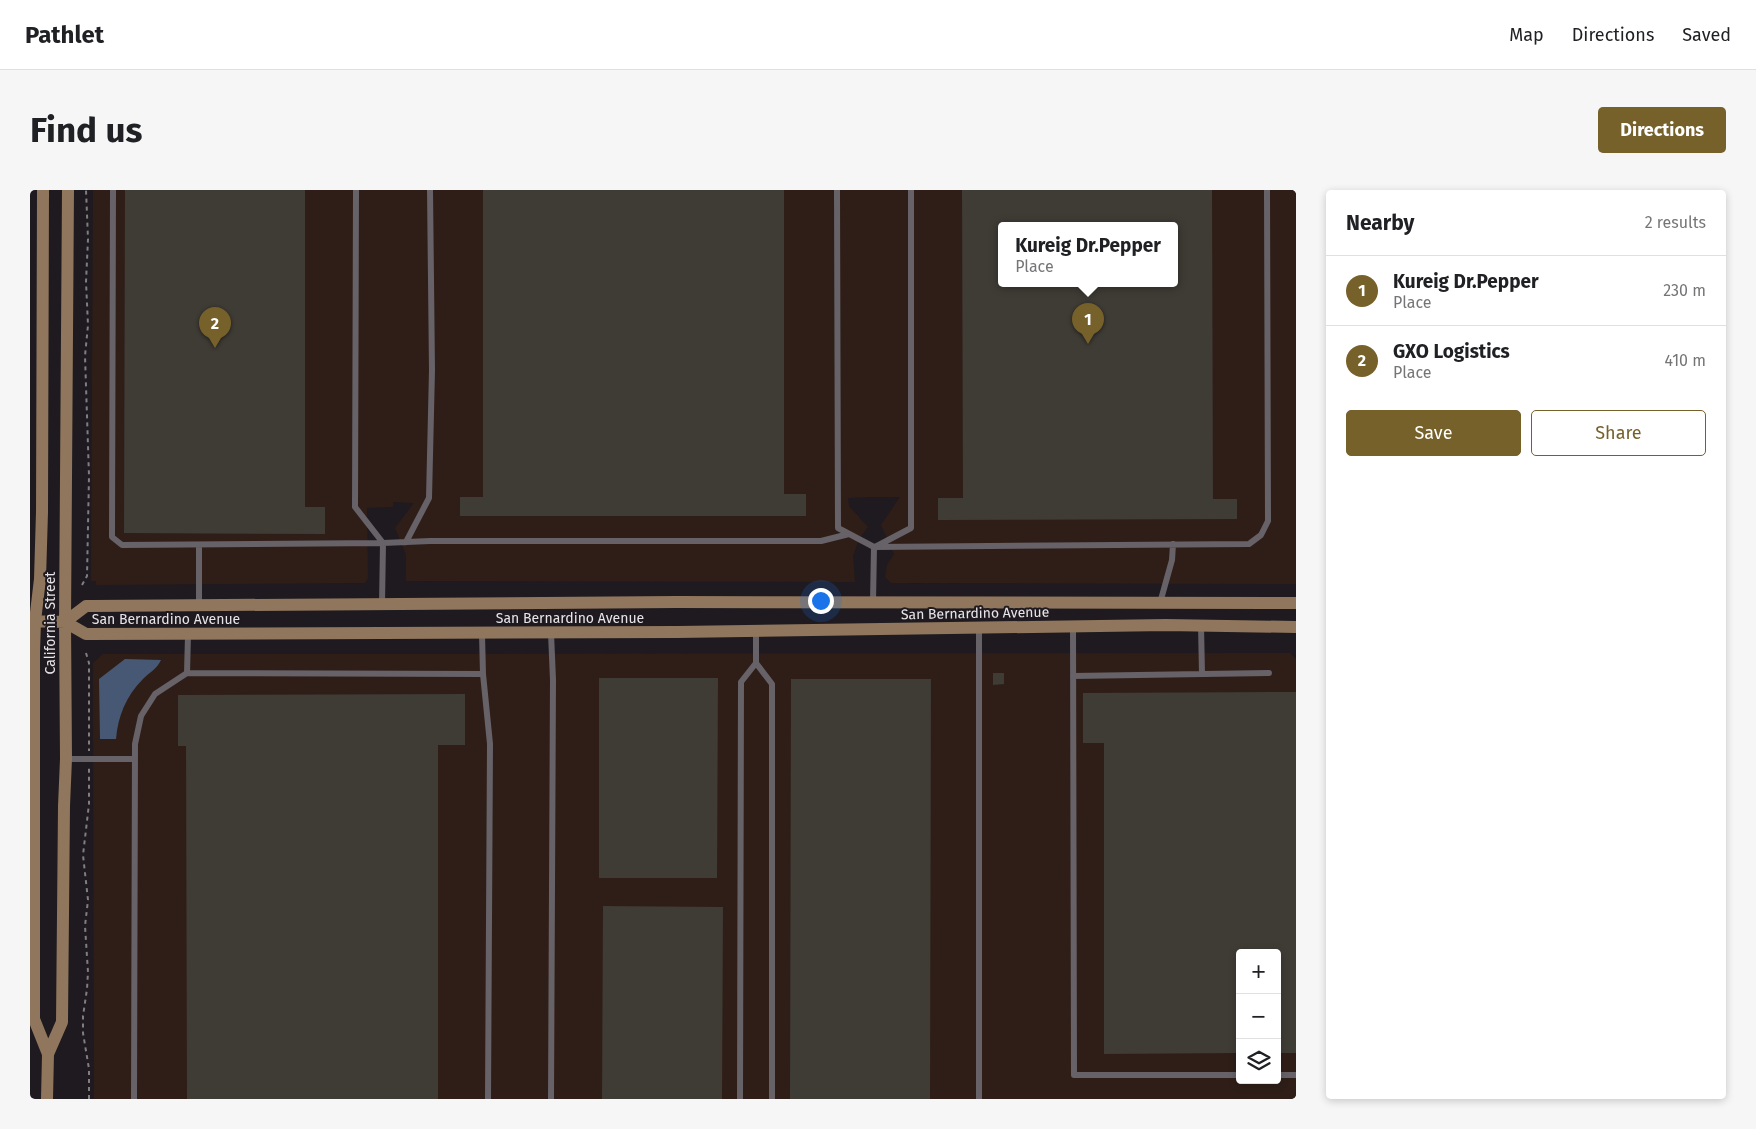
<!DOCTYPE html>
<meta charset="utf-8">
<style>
:root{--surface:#fff;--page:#f6f6f6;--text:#202124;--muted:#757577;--line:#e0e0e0;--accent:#77612b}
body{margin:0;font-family:"Fira Sans",sans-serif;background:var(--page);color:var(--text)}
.controls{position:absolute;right:15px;bottom:15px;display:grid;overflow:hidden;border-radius:5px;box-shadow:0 2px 8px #0003}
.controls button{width:45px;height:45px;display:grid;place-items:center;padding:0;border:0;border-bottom:1px solid var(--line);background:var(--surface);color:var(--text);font:25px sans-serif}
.you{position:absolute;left:790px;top:410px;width:18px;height:18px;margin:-12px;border:4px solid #fff;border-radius:50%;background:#1a73e8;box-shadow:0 0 0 8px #1a73e833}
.badge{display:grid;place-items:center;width:32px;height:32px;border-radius:50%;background:var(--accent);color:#fff;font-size:16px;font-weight:700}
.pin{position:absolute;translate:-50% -41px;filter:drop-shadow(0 1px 2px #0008)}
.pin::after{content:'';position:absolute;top:26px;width:18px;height:15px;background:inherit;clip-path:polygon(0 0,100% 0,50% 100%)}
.popup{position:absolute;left:968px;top:32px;width:180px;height:65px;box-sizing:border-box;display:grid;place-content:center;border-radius:5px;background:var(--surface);filter:drop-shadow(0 1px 4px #0005);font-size:16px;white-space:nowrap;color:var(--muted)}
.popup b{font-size:19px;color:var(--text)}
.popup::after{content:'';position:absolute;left:50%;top:100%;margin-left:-10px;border:10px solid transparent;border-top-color:var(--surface)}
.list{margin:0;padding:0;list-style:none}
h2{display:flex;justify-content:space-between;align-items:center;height:65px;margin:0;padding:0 20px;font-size:21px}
h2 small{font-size:16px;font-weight:400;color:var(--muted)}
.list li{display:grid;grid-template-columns:32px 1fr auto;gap:15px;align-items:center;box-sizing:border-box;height:70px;padding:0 20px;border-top:1px solid var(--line)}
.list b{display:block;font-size:19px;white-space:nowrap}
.list p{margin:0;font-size:16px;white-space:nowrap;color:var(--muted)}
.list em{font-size:16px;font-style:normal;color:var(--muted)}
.actions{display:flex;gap:10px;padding:15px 20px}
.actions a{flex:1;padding:11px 0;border:1px solid var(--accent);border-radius:5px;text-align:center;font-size:18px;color:var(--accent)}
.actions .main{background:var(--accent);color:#fff}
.icon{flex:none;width:28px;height:28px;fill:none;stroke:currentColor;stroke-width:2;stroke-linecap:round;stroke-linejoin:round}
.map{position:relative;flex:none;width:1266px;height:909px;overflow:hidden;border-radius:5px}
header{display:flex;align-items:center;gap:30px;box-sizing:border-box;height:70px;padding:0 25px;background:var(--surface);border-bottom:1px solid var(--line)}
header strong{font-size:24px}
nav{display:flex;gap:28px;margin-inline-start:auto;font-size:18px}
.intro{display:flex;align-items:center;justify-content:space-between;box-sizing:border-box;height:120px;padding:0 30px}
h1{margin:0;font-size:35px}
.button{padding:12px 22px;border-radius:5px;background:var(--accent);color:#fff;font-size:18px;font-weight:700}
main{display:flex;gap:30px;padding:0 30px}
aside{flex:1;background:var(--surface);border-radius:5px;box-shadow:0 2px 8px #0003}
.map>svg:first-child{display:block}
</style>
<header>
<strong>Pathlet</strong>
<nav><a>Map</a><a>Directions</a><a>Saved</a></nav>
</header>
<div class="intro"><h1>Find us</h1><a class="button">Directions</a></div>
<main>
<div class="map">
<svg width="1266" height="909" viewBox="0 0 1266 909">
<rect width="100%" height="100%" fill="#1e1a1f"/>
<path fill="#2f1e18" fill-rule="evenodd" d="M 63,0 L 1266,0 L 1266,394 L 861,393 L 855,387 L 857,375 L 864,364 L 851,335 L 870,307 L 842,307 L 818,308 L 819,316 L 838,337 L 829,349 L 823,366 L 825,392 L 376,391 L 376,365 L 365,338 L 384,313 L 363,312 L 363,317 L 337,318 L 338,388 L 335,393 L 66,395 L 66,391 L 61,391 ZM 972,35 L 1144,35 L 1144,93 L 972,93 Z
M 1260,463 L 1266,469 L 1266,909 L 64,909 L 63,473 L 73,464 ZM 1210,763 L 1247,763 L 1247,890 L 1210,890 Z"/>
<path fill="#475875" d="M 95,469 L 131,470 C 127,479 120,482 113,489 C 96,506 88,526 86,549 L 70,549 L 69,489 Z"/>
<path fill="#3f3b35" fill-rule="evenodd" d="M 95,0 L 275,0 L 275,317 L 295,317 L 295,344 L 94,343 Z
M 453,0 L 754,0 L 754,304 L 776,304 L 776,326 L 430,326 L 430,307 L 453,307 Z
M 932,0 L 1182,0 L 1183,309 L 1207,309 L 1207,329 L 908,330 L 908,308 L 933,308 ZM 972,35 L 1144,35 L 1144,93 L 972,93 Z
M 963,483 L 974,483 L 974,494 L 963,495 Z
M 569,488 L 688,488 L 687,688 L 569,688 Z
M 761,489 L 901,489 L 900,909 L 760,909 Z
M 1266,502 L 1266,863 L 1247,863 L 1247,763 L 1210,763 L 1210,863 L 1074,864 L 1074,553 L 1053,553 L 1053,503 Z
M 435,504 L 435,555 L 408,555 L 408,909 L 157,909 L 156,556 L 148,556 L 148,505 Z
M 573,716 L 693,717 L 692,909 L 572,909 Z"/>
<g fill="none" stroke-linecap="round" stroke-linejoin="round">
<path stroke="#817e82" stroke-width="2" stroke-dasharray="4 4" stroke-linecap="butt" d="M 52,395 L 57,386 L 59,286 L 55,166 L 58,135 L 56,92 L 58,49 L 56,0
M 56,463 L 59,473 L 59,561
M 59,909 L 59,879 L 53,843 L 53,826 L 57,799 L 58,782 L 55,736 L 58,710 L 53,665 L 59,614 L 59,578"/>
<path stroke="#666268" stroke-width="6" d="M 83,0 L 82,347 L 92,355 L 353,353 L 400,351 L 791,351 L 819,344
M 326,0 L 325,317 L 353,353 L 352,414
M 807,0 L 808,338 L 844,357 L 1219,354 L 1231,345 L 1238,331 L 1237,0
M 376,352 L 399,308 L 402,180 L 400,0
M 169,355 L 169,415
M 845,357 L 881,338 L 881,0
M 843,412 L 844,357
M 1130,413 L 1142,370 L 1143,354
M 1171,435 L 1172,484
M 1043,436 L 1044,885 L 1210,885
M 521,443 L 523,490 L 521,909
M 452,444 L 453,484 L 460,554 L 458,909
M 726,473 L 742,494 L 742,909
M 157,483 L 158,445
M 1043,486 L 1239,483
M 36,569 L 105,569
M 1247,885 L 1266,885
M 104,909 L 105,554 L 111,526 L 125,504 L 157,483 L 453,484
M 710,909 L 711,492 L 726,473 L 726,441
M 949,909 L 949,438"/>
<path stroke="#8f765d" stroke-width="12" d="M 13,0 L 12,322 L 10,389 L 5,431 L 4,462 L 4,829 L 18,864
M 0,431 L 35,432 L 56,444 L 647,442 L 1136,435 L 1266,437
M 35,432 L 56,416 L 61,416 L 647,412 L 1266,413
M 17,909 L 18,864 L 32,832 L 34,616 L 36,569 L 35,432 L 38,0"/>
</g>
<g text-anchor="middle" stroke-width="4" stroke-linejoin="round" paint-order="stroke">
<g font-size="14" fill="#e8e5e9" stroke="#1e1a1f">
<text transform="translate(945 423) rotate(-1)" y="5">San Bernardino Avenue</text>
<text x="540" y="433">San Bernardino Avenue</text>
<text x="136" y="434">San Bernardino Avenue</text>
<text transform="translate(20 433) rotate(-90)" y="5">California Street</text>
</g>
</g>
</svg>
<div class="controls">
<button>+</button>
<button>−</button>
<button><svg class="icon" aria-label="layers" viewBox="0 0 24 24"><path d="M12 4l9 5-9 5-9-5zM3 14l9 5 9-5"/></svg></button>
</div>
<div class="you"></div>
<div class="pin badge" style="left:1058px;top:154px">1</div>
<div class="popup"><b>Kureig Dr.Pepper</b>Place</div>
<div class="pin badge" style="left:185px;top:158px">2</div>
</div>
<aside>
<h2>Nearby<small>2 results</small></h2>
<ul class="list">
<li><span class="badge">1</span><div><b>Kureig Dr.Pepper</b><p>Place</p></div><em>230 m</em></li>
<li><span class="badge">2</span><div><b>GXO Logistics</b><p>Place</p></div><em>410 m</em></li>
</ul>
<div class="actions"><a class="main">Save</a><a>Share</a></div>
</aside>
</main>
